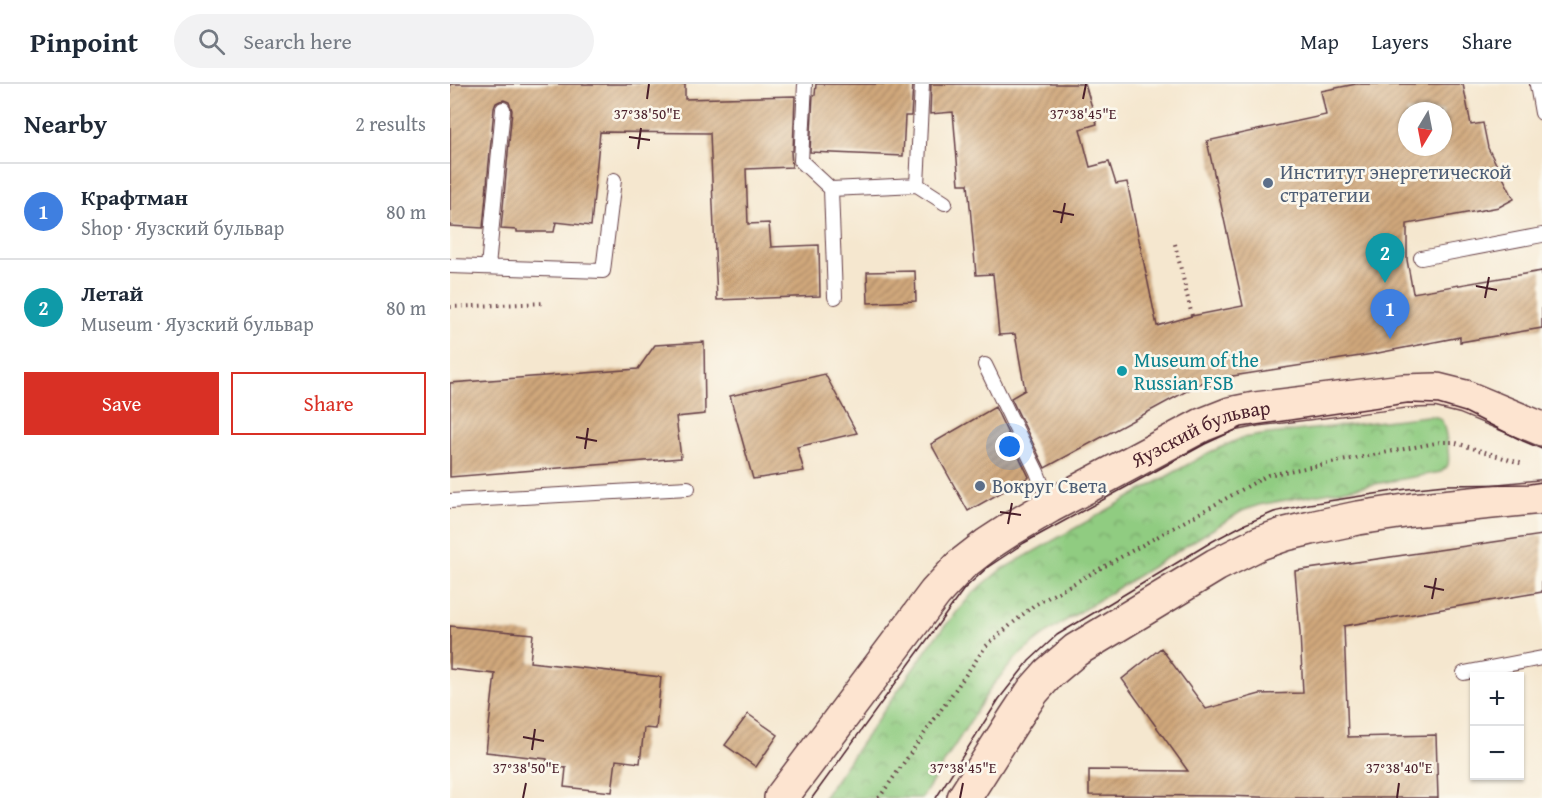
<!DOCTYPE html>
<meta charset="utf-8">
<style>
:root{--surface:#fff;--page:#f2f2f3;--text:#1f2937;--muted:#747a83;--line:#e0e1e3;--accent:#d93025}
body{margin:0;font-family:"Gentium Book Plus",serif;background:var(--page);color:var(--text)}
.controls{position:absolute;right:18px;bottom:18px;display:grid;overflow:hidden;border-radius:0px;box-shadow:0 2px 4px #0004}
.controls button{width:54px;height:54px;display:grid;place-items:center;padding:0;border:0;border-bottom:2px solid var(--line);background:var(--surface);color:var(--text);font:30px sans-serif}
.compass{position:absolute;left:948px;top:18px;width:54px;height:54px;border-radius:50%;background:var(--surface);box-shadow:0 2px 4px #0004;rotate:190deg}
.you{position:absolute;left:560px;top:363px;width:21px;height:21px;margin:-15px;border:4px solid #fff;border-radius:50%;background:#1a73e8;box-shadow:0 0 0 9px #1a73e833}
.badge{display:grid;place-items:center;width:39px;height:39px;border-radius:50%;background:var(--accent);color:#fff;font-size:20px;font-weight:700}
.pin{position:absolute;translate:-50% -50px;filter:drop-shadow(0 2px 3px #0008)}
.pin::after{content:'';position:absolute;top:32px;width:21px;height:18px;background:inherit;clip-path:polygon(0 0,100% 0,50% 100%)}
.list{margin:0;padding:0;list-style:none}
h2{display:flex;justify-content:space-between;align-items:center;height:78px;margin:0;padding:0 24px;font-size:26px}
h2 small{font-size:20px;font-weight:400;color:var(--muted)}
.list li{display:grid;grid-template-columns:39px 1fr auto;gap:18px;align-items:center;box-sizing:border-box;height:96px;padding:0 24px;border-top:2px solid var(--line)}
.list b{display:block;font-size:22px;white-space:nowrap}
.list p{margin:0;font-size:20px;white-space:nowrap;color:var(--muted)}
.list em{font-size:20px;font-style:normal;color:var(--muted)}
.actions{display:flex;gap:12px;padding:18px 24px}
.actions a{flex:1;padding:14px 0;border:2px solid var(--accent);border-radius:0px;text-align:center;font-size:21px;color:var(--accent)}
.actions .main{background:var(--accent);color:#fff}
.icon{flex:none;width:33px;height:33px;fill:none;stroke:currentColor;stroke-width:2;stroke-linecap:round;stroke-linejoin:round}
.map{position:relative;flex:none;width:1092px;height:714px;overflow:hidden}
header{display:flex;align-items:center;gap:36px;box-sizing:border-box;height:84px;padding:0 30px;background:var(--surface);border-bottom:2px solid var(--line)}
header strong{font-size:28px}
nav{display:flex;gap:33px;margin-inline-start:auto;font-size:21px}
.search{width:420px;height:54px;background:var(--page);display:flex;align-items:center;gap:15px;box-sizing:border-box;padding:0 21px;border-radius:33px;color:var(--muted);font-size:22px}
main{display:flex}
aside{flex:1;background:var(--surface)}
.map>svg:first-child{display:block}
</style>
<header>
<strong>Pinpoint</strong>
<div class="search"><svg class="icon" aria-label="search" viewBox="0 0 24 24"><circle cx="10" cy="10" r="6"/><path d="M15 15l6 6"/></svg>Search here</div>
<nav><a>Map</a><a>Layers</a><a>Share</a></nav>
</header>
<main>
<aside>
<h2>Nearby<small>2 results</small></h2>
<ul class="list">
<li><span class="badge" style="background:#3f7fe0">1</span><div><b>Крафтман</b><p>Shop · Яузский бульвар</p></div><em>80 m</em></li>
<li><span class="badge" style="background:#0f9aa8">2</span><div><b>Летай</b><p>Museum · Яузский бульвар</p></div><em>80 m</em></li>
</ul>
<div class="actions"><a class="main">Save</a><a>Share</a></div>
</aside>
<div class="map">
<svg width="1092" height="714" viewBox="0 0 1092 714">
<defs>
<pattern id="park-crowns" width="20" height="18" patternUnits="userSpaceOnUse" patternTransform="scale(1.5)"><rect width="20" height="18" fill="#90cc81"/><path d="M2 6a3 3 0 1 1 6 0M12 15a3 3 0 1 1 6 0" fill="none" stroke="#78a56a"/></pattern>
<pattern id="building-hatch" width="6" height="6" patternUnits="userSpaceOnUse" patternTransform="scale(1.5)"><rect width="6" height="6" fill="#d0a87c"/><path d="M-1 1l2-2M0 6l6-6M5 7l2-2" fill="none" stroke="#ab8866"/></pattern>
</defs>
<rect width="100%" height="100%" fill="#fbf7ec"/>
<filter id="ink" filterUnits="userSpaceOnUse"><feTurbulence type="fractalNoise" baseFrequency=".0167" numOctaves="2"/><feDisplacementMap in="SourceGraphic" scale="12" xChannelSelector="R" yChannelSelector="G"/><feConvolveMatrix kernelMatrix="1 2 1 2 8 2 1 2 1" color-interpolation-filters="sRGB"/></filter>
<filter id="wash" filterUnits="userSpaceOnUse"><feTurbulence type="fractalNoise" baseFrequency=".008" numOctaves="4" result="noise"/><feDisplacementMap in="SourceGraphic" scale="24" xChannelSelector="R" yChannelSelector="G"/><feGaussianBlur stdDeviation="1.35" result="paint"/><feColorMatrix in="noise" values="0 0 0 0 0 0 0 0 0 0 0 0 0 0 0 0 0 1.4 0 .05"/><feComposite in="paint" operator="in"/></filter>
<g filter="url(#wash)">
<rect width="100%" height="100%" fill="#f5e7cf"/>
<path fill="url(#park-crowns)" stroke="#6d7656" stroke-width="1.5" d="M 977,332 C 982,332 988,332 991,336 C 996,342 1000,374 998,381 C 996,385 994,385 991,388 L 809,421 L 792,427 L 615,537 L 590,554 L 567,573 L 542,602 L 472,714 L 373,714 L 484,555 L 522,510 L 549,487 L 760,368 L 792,354 L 819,350 Z"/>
<g id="blocks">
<path fill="url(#building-hatch)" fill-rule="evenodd" d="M 0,0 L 235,0 L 235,15 L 345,12 L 343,67 L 341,67 L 342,83 L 296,85 L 298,140 L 319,139 L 321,163 L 369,161 L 370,212 L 267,216 L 260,49 L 150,48 L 141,142 L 106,138 L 104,148 L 67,148 L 67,146 L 51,145 L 62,26 L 59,18 L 54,16 L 50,17 L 46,19 L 44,24 L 33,144 L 0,142 Z
M 366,0 L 463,0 L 461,32 L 455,32 L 453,72 L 360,68 L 363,11 L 365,11 Z
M 481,0 L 635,0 L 647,40 L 630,45 L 640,83 L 659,78 L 666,100 L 677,98 L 707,242 L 742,232 L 793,222 L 757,57 L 876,31 L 871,7 L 906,0 L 1013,0 L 1021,41 L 1033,39 L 1038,64 L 1064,115 L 1049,123 L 957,140 L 957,176 L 963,209 L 1092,187 L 1092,244 L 1010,258 L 1010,253 L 923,270 L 757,296 L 595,384 L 561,314 L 575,306 L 565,250 L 549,251 L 543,190 L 526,191 L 518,100 L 509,100 L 503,28 L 480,30 ZM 957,27 L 993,27 L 993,63 L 957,63 Z
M 465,187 L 466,217 L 418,219 L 417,188 Z
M 254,258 L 255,330 L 226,333 L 231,374 L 0,393 L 0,299 L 188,285 L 205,261 Z
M 375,290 L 407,349 L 347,363 L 354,387 L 303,395 L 280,312 Z
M 545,323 L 579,393 L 518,427 L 481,360 Z
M 1092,451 L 1092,508 L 894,542 L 898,653 L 986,651 L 988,714 L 834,714 L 775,712 L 639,711 L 639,686 L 738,687 L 672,595 L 711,564 L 756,625 L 810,610 L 853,609 L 850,549 L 845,487 Z
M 0,542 L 83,550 L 80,578 L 211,593 L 206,645 L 194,644 L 190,679 L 166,676 L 162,708 L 114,703 L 116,684 L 96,682 L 97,675 L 36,668 L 45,590 L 0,585 Z
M 298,630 L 328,651 L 306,683 L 275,661 Z"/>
</g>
</g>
<g filter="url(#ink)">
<use href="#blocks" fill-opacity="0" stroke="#643d44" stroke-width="1.5"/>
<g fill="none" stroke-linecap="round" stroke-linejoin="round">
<defs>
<path id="service" d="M 355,0 L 351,77 L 381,105
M 472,0 L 467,101 L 495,119
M 1087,1 L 1092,29
M 971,174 L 1092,151
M 0,182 L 153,187 L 164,96
M 38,183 L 53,25
M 385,213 L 381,105 L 467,101
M 535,281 L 587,388 L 600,422
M 0,417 L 238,404
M 1014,589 L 1092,574"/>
<g id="secondary">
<path id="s1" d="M 331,714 L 485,509 L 511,481 L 538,460 L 561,445 L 600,422 L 752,341 L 780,330 L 805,325 L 953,307 L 987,306 L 1015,313 L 1092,345"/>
<path d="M 514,714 L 565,634 L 583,607 L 599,589 L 626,566 L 766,481 L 810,459 L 836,450 L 861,444 L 908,434 L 962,426 L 1092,413"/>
</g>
</defs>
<use href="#service" stroke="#643d44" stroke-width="16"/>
<use href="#secondary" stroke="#643d44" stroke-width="36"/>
<path stroke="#643d44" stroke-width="4" stroke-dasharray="1.5 4.5" stroke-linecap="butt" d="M 725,160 L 742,232
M 0,223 L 95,219
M 757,296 L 760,304
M 429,714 L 536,562 L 583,522 L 818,391 L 991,358 L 1003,358 L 1073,380"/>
<use href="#service" stroke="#fff" stroke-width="14"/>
<use href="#secondary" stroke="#fde4d0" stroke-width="33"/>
<path stroke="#4a1f2b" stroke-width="1.5" d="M 362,714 L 514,505 L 538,483 L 574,459 L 755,360 L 792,343 L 958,319 L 988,320 L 1015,328 L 1073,357 L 1092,365
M 486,714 L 549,615 L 579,577 L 607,551 L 763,457 L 793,441 L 824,428 L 859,420 L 957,405 L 995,401 L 1079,400 L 1092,398"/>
</g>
</g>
<path fill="none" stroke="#4a1f2b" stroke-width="2" d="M 197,15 L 199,0M 633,15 L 636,0M 179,53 L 200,56M 188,65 L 191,44M 603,127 L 624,131M 611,139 L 615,119M 1026,202 L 1047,206M 1035,214 L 1039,193M 126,353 L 147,357M 135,365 L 138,344M 550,428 L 571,431M 558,440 L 562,419M 974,502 L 994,506M 982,515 L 986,494M 73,653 L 94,657M 82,666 L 85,645M 73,714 L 76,699M 510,714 L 513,699M 947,714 L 949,699"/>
<g fill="#5c6f8a" stroke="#fbf7ec" stroke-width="2">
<circle cx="818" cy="99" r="6"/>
<circle cx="530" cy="402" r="6"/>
</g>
<circle fill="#0f9aa8" stroke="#fbf7ec" stroke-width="2" cx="672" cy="287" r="6"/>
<g text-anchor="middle" stroke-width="5" stroke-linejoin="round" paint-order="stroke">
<g font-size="20" fill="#4e5e75" stroke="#fbf7ec" text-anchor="start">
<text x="830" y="95">Институт энергетической<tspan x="830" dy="23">стратегии</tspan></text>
<text x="542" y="409">Вокруг Света</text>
</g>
<g font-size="20" fill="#0d838f" stroke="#fbf7ec" text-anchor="start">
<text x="684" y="283">Museum of the<tspan x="684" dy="23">Russian FSB</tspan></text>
</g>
<g font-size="20" fill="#4a1f2b" stroke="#fbf7ec">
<text dy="7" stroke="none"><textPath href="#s1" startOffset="570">Яузский бульвар</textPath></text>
</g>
</g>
<g font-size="15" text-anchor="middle" fill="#4a1f2b" stroke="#fbf7ec" stroke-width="5" stroke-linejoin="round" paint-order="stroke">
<text x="197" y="35">37°38'50"E</text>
<text x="633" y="35">37°38'45"E</text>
<text x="76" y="689">37°38'50"E</text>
<text x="513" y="689">37°38'45"E</text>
<text x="949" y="689">37°38'40"E</text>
</g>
</svg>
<div class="controls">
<button>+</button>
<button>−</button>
</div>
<svg class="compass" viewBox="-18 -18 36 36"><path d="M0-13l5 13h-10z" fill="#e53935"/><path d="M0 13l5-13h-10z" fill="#747a83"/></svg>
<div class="you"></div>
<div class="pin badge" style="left:940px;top:255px;background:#3f7fe0">1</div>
<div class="pin badge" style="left:935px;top:199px;background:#0f9aa8">2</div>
</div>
</main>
